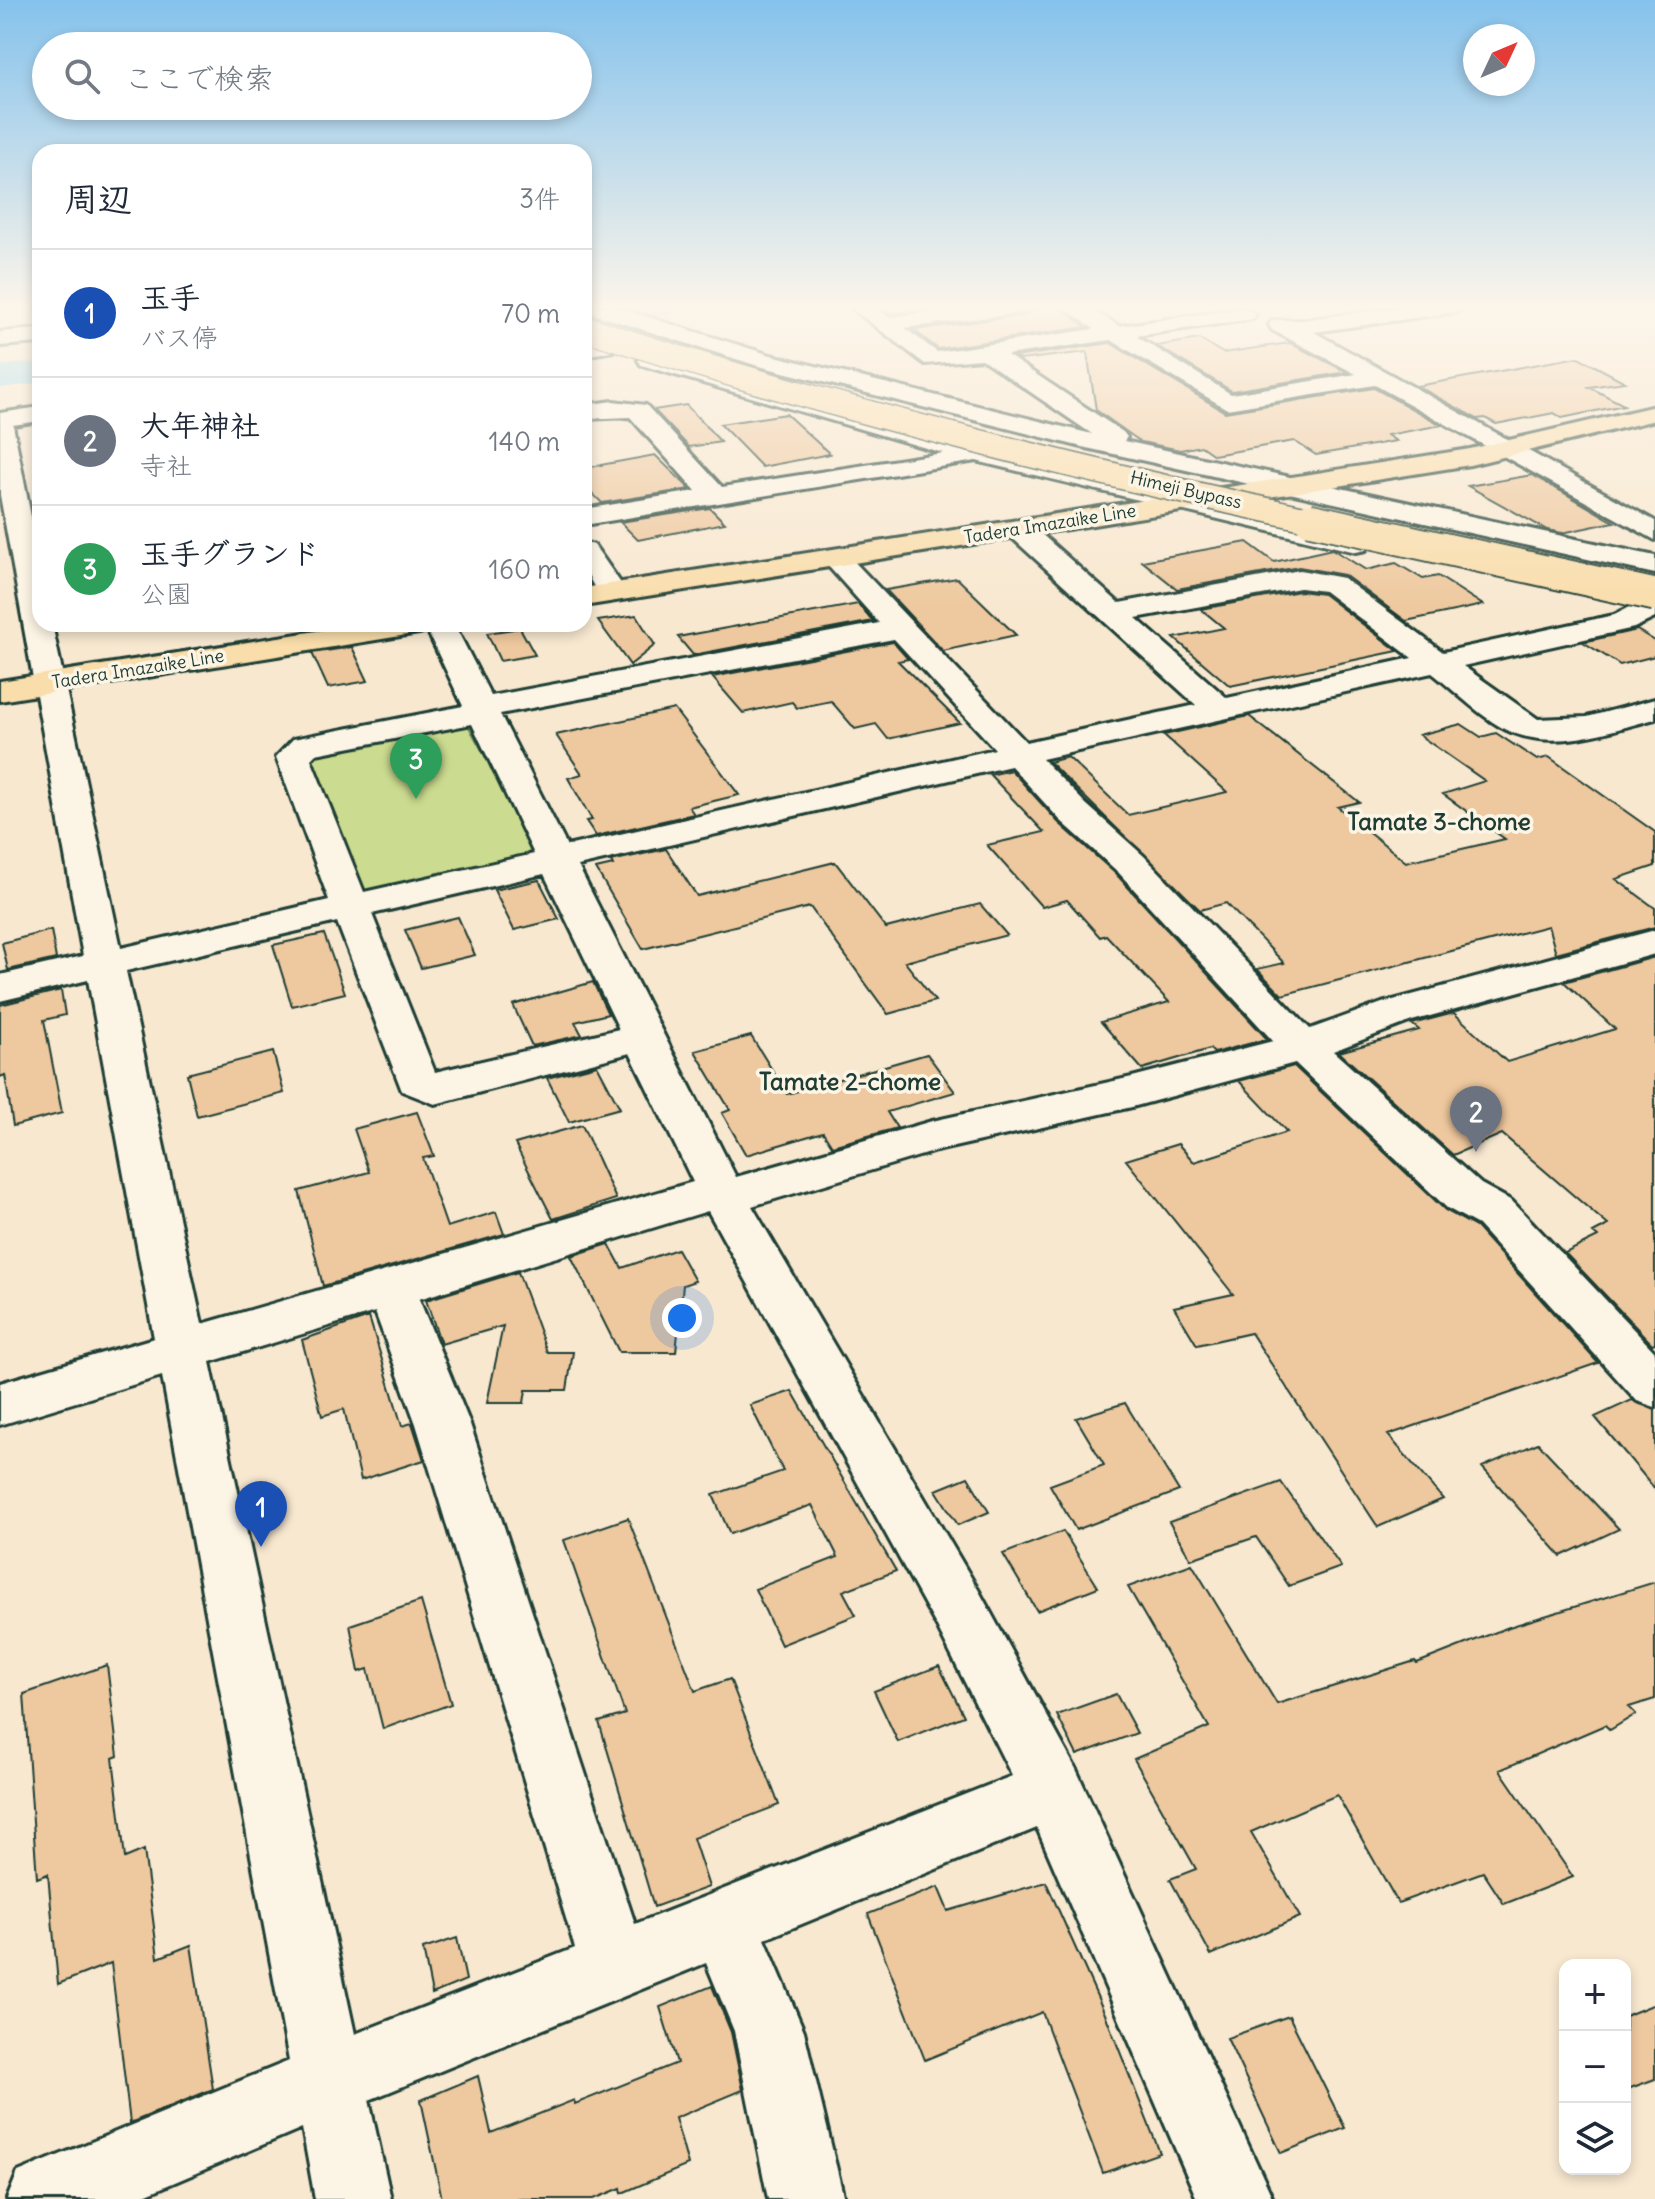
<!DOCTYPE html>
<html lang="ja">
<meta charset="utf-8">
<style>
:root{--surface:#fff;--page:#f6f6f7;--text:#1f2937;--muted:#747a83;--line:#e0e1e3;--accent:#0f766e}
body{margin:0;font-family:Delius,"Klee One",sans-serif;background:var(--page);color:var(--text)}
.controls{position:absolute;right:24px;bottom:24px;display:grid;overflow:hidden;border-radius:16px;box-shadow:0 4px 12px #0003}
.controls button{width:72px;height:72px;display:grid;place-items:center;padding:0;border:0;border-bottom:2px solid var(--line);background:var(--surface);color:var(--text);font:40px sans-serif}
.compass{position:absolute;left:1463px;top:24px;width:72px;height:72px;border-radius:50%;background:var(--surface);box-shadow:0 4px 12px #0003;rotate:46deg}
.you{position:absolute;left:682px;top:1318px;width:28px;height:28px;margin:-20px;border:6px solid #fff;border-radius:50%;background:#1a73e8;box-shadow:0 0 0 12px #1a73e833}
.badge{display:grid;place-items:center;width:52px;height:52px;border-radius:50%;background:var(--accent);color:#fff;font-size:26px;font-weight:700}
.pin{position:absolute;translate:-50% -66px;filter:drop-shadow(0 2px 4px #0008)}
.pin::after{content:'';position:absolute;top:42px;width:28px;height:24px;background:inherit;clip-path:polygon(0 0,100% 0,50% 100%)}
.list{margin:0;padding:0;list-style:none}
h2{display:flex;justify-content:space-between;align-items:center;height:104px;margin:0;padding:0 32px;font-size:34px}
h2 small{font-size:26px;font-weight:400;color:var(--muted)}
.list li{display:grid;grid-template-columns:52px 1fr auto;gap:24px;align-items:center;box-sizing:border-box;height:128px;padding:0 32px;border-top:2px solid var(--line)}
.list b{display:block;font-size:30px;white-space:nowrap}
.list p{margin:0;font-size:26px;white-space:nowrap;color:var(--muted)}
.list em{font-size:26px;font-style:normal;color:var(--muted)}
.icon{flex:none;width:44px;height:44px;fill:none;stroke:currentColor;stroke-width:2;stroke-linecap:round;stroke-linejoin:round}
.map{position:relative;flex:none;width:1655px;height:2199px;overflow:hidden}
.search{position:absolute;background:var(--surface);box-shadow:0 4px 12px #0003;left:32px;top:32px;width:560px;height:88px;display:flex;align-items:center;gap:20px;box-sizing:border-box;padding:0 28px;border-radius:44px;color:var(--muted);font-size:30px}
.panel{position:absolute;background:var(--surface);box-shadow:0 4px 12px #0003;left:32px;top:144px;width:560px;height:488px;border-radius:24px}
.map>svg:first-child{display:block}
</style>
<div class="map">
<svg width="1655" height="2199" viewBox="0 0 1655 2199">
<rect width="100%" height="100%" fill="#f8e8d0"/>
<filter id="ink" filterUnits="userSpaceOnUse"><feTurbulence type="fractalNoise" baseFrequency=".0125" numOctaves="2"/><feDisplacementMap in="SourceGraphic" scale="16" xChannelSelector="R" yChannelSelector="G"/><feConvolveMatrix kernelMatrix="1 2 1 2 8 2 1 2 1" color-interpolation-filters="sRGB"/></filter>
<g filter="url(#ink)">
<path fill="#cbdb8f" stroke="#758c62" stroke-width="2" d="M 462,724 L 469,727 L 531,839 L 532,851 L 523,858 L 366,892 L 359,889 L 308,759 L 312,754 Z"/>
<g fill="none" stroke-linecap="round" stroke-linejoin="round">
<path fill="#90d7f2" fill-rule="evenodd" d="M 680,306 L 676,313 L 664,316 L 584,327 L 584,307 Z
M 40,361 L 40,383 L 0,388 L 0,366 Z"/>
</g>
<path fill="#eec89e" stroke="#1f3d34" stroke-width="2" d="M 881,306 L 956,306 L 892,314 Z
M 1039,306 L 1059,306 L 1086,327 L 938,349 L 914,330 L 1025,315 Z
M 1199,339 L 1223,353 L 1290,343 L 1347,372 L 1232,391 L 1157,346 Z
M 1110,343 L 1225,412 L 1374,388 L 1442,425 L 1387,435 L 1396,441 L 1316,455 L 1294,441 L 1214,455 L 1201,446 L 1180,450 L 1141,442 L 1096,410 L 1087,352 L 1020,360 L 1015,357 Z
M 1578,357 L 1625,382 L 1589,387 L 1624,405 L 1562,418 L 1554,413 L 1496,424 L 1485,418 L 1477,419 L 1417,386 Z
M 686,405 L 721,442 L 689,447 L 654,410 Z
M 786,414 L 830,454 L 762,467 L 720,424 Z
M 655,455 L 690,489 L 602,503 L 584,485 L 584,468 Z
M 1532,475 L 1564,493 L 1614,522 L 1562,533 L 1547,530 L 1468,486 Z
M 710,508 L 725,523 L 638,540 L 620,522 Z
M 1247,542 L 1274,562 L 1332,549 L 1366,570 L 1396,563 L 1423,579 L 1438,576 L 1483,605 L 1406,621 L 1344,575 L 1299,567 L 1177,589 L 1142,561 Z
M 957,578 L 1016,635 L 943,651 L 886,590 Z
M 1300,591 L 1323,594 L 1398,651 L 1230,686 L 1174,638 L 1224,628 L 1201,609 Z
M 858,604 L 873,621 L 693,655 L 678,637 Z
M 636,615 L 655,645 L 630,665 L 598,621 Z
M 520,628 L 535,655 L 500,661 L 487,633 Z
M 1637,630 L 1655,641 L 1655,656 L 1620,665 L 1583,642 Z
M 893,642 L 908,659 L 898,661 L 960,723 L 888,739 L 876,724 L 855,729 L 831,701 L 797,708 L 792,702 L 743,713 L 712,677 Z
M 352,647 L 368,681 L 328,688 L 312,653 Z
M 674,709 L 739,795 L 689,807 L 694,814 L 596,836 L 586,821 L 592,820 L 568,778 L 582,774 L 556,735 Z
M 1249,716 L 1359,802 L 1338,807 L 1406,862 L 1505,839 L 1443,794 L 1485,781 L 1419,735 L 1461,724 L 1481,737 L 1496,733 L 1537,760 L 1549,757 L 1655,832 L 1655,866 L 1616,879 L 1655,908 L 1655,927 L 1556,953 L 1548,926 L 1282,995 L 1257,969 L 1284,963 L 1226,903 L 1200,910 L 1049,762 L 1068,757 L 1128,815 L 1227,792 L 1164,735 Z
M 1011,770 L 1058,822 L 1116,874 L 1267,1039 L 1214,1053 L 1210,1049 L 1142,1069 L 1101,1022 L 1169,1002 L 1106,935 L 1100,937 L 1067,900 L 1042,907 L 987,845 L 1044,832 L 990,775 Z
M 666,849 L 697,896 L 835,862 L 886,928 L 980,904 L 1007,935 L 905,962 L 935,1001 L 888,1014 L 810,907 L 643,949 L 596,869 L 613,865 L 611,861 Z
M 539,880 L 559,919 L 514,930 L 494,890 Z
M 458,917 L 475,955 L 421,968 L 405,930 Z
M 51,930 L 56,959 L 8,970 L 2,943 Z
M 324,934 L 345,993 L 292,1006 L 273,945 Z
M 1655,957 L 1655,1343 L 1652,1344 L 1565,1253 L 1598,1237 L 1593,1233 L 1608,1225 L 1502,1134 L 1453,1155 L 1339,1052 L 1419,1030 L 1412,1024 L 1454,1013 L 1507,1062 L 1615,1029 L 1564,982 Z
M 593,982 L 608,1014 L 575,1022 L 582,1035 L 532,1046 L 513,1005 Z
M 61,990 L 65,1015 L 44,1020 L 62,1113 L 13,1126 L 5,1075 L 0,1077 L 0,1005 Z
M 751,1036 L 787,1094 L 927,1054 L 955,1092 L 887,1112 L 897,1128 L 832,1146 L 823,1132 L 746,1155 L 722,1113 L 730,1110 L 695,1051 Z
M 273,1052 L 284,1093 L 197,1116 L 187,1074 Z
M 597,1065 L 620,1108 L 569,1122 L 547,1078 Z
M 1294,1066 L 1445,1210 L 1476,1227 L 1598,1363 L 1388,1435 L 1443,1499 L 1378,1527 L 1251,1333 L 1197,1345 L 1174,1307 L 1233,1294 L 1126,1160 L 1178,1144 L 1194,1162 L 1287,1132 L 1239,1081 Z
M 417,1112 L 434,1156 L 423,1158 L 447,1227 L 496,1212 L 504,1234 L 323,1286 L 299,1191 L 369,1172 L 354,1129 Z
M 582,1125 L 616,1199 L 553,1219 L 515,1144 Z
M 609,1244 L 622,1268 L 677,1249 L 695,1281 L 683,1285 L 676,1352 L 619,1352 L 571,1256 Z
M 518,1272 L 547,1352 L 573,1352 L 567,1390 L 526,1390 L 524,1403 L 487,1403 L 503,1326 L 441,1344 L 426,1300 Z
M 369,1317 L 402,1426 L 412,1423 L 424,1460 L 361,1480 L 344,1409 L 322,1416 L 302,1340 Z
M 792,1391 L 896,1571 L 843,1591 L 856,1615 L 781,1645 L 755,1589 L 838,1557 L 812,1505 L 730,1534 L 713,1495 L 783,1471 L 750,1405 Z
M 1632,1400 L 1655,1410 L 1655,1489 L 1595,1417 Z
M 1125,1403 L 1179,1491 L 1076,1530 L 1050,1485 L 1104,1465 L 1076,1418 Z
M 1538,1443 L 1619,1529 L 1561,1556 L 1482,1467 Z
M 968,1477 L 989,1512 L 958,1525 L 936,1490 Z
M 1281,1482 L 1341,1567 L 1289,1586 L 1256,1537 L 1191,1559 L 1169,1522 Z
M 628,1518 L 695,1691 L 730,1679 L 779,1805 L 693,1838 L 709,1887 L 654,1907 L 599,1722 L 625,1714 L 564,1540 Z
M 1063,1531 L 1098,1587 L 1037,1611 L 1003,1554 Z
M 1192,1564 L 1277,1704 L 1415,1661 L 1417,1663 L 1509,1627 L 1655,1582 L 1655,1699 L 1629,1707 L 1636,1714 L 1610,1730 L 1605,1725 L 1500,1770 L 1573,1877 L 1504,1904 L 1483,1872 L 1398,1903 L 1337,1795 L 1251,1832 L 1300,1917 L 1211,1955 L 1170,1879 L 1196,1869 L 1134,1759 L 1209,1727 L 1128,1587 Z
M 421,1601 L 451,1704 L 383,1729 L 368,1669 L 359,1672 L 350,1625 Z
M 107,1665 L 118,1756 L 113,1758 L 125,1858 L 144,1850 L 158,1958 L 191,1945 L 213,2089 L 130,2123 L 111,1963 L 58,1984 L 48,1874 L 37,1878 L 24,1694 Z
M 939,1666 L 964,1716 L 898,1742 L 874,1691 Z
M 1116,1694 L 1137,1733 L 1077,1755 L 1057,1715 Z
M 1046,1882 L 1105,2014 L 1160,2153 L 1103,2173 L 1042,2012 L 925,2060 L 868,1914 L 938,1887 L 948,1911 Z
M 457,1938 L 466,1980 L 432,1994 L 423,1949 Z
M 712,1986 L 731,2032 L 743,2090 L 675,2118 L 688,2165 L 622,2193 L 621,2188 L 594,2199 L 442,2199 L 421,2100 L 478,2076 L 491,2133 L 574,2100 L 575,2104 L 677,2063 L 660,2007 Z
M 1655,2004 L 1655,2079 L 1625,2090 L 1625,2016 Z
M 1289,2016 L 1345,2128 L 1281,2153 L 1227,2038 Z"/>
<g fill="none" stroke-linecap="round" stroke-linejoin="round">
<defs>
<path id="minor" d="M 584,306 L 612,306 L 771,355 L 1092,434 L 982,359 L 925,364 L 849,306 L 873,306 L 889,317 L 978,306 L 1036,306 L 1025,312 L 905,328 L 937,352 L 1094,329 L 1062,306 L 1086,306 L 1119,326 L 1245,308 L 1256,314 L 1253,319 L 1136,336 L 1231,394 L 1356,374 L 1272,330 L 1269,325 L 1272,320 L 1302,320 L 1411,306 L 1466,306 L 1456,312 L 1314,332 L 1655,521 L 1655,540 L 1375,385 L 1227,409 L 1111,340 L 1007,355 L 1123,432 L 1127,437 L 1124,441 L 1655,556 L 1655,574 L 1082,447 L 755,365 L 584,311 Z
M 40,329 L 40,343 L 0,346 L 0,332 Z
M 605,339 L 616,346 L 613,351 L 584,356 L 584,342 Z
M 649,353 L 921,432 L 1366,538 L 1370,544 L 1366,550 L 1356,552 L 976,461 L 584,525 L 584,509 L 696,491 L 630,417 L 584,419 L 584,405 L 613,401 L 646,405 L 722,487 L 943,453 L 641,365 L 638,360 Z
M 40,407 L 40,421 L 13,425 L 40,562 L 40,624 L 52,624 L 121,948 L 329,900 L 276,757 L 293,739 L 463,706 L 424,624 L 454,624 L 491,696 L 879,623 L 821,558 L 825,552 L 845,552 L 1026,742 L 1196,705 L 1009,535 L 1005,529 L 1009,523 L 1029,523 L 1119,603 L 1300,570 L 1343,578 L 1443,652 L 1614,615 L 1638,603 L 1655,601 L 1655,618 L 1634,628 L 1463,666 L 1538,719 L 1587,717 L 1655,699 L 1655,719 C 1608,731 1558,751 1511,732 C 1486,722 1454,690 1432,673 L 1042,759 L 1086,804 L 1144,856 L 1310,1029 L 1382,1003 L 1655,930 L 1655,954 L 1412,1021 L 1333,1051 L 1481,1184 L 1512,1201 L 1655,1352 L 1655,1407 L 1637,1401 L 1478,1225 L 1447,1208 L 1295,1063 L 1132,1107 L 936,1151 L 752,1206 L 979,1591 L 1076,1769 L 1273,2199 L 1197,2199 L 1037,1828 L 765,1939 L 804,2031 L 844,2199 L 768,2199 L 734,2031 L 706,1963 L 369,2100 L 391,2199 L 315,2199 L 302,2128 L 135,2199 L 7,2199 L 18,2172 L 289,2061 L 162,1376 L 0,1425 L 0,1383 L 154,1338 L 88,980 L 0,1001 L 0,975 L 83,956 L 0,495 L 0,413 ZM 1300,588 L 1324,591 L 1412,658 L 1227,698 L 1136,618 ZM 894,639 L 995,749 L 567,846 L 500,714 ZM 472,724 L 534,854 L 364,892 L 311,759 L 316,754 ZM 1011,766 L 1060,820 L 1118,872 L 1273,1041 L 1132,1077 L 932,1121 L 736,1177 L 578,866 ZM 544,874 L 619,1029 L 435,1072 L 372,914 ZM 337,922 L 402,1091 L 435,1104 L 630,1053 L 693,1182 L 202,1324 L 126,971 ZM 708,1211 L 937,1627 L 1012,1776 L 635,1924 L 470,1424 L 419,1299 ZM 375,1312 L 416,1424 L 575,1948 L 355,2034 L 210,1362 Z
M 584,542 L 594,545 L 627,592 L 622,598 L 602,598 C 587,578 584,567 584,542 Z"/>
<path id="major" d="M 1655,406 L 1655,420 L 1470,465 L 584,606 L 584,588 L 1470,449 Z
M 361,624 L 434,624 L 430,630 L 419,633 L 0,701 L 0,681 Z"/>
</defs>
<use href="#minor" stroke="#1f3d34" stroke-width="6"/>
<use href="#major" stroke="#1f3d34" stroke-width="6"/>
<use href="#minor" fill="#fcf5e5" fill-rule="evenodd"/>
<use href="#major" fill="#f9ddab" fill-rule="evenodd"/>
<defs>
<path id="highway-bridge-far1" d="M 584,328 C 825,407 1070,468 1318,521"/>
<path id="highway-bridge" d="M 1309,519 L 1655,595"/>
</defs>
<use href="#highway-bridge-far1" stroke="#1f3d34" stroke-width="27" stroke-linecap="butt"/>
<use href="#highway-bridge" stroke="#1f3d34" stroke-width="35" stroke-linecap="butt"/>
<use href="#highway-bridge-far1" stroke="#f9ddab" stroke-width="24"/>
<use href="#highway-bridge" stroke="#f9ddab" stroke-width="31"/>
</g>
</g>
<linearGradient id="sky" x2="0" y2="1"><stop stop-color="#85c2ec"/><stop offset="0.5" stop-color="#fcf5ea"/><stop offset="1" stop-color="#fcf5ea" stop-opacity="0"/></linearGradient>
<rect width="1655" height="614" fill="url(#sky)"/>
<g text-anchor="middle" stroke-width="7" stroke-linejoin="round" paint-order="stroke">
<g font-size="18" fill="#1f3d34" stroke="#fcf5e5">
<text transform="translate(1186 490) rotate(13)" y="6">Himeji Bypass</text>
<text transform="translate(1050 524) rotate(-9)" y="6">Tadera Imazaike Line</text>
<text transform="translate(138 669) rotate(-9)" y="6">Tadera Imazaike Line</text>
</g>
<g font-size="24" font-weight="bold" fill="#1f3d34" stroke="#fcf5e5">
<text x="1439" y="830">Tamate 3-chome</text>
<text x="850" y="1090">Tamate 2-chome</text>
</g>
</g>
</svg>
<div class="controls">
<button>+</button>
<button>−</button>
<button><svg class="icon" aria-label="layers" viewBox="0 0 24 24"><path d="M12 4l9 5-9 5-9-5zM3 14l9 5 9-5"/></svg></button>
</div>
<svg class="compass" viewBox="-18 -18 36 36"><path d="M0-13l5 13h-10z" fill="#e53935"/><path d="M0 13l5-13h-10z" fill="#747a83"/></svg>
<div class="you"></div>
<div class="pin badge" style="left:261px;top:1547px;background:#1a4fb4">1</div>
<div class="pin badge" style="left:1476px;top:1152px;background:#6b7280">2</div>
<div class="pin badge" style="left:416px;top:799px;background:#2e9e5b">3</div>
<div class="search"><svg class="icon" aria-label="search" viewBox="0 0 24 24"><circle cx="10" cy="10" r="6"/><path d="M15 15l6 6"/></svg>ここで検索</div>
<section class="panel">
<h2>周辺<small>3件</small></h2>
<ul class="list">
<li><span class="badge" style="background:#1a4fb4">1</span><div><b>玉手</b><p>バス停</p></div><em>70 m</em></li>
<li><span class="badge" style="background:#6b7280">2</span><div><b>大年神社</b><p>寺社</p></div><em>140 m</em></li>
<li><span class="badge" style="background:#2e9e5b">3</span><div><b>玉手グランド</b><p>公園</p></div><em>160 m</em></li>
</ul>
</section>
</div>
